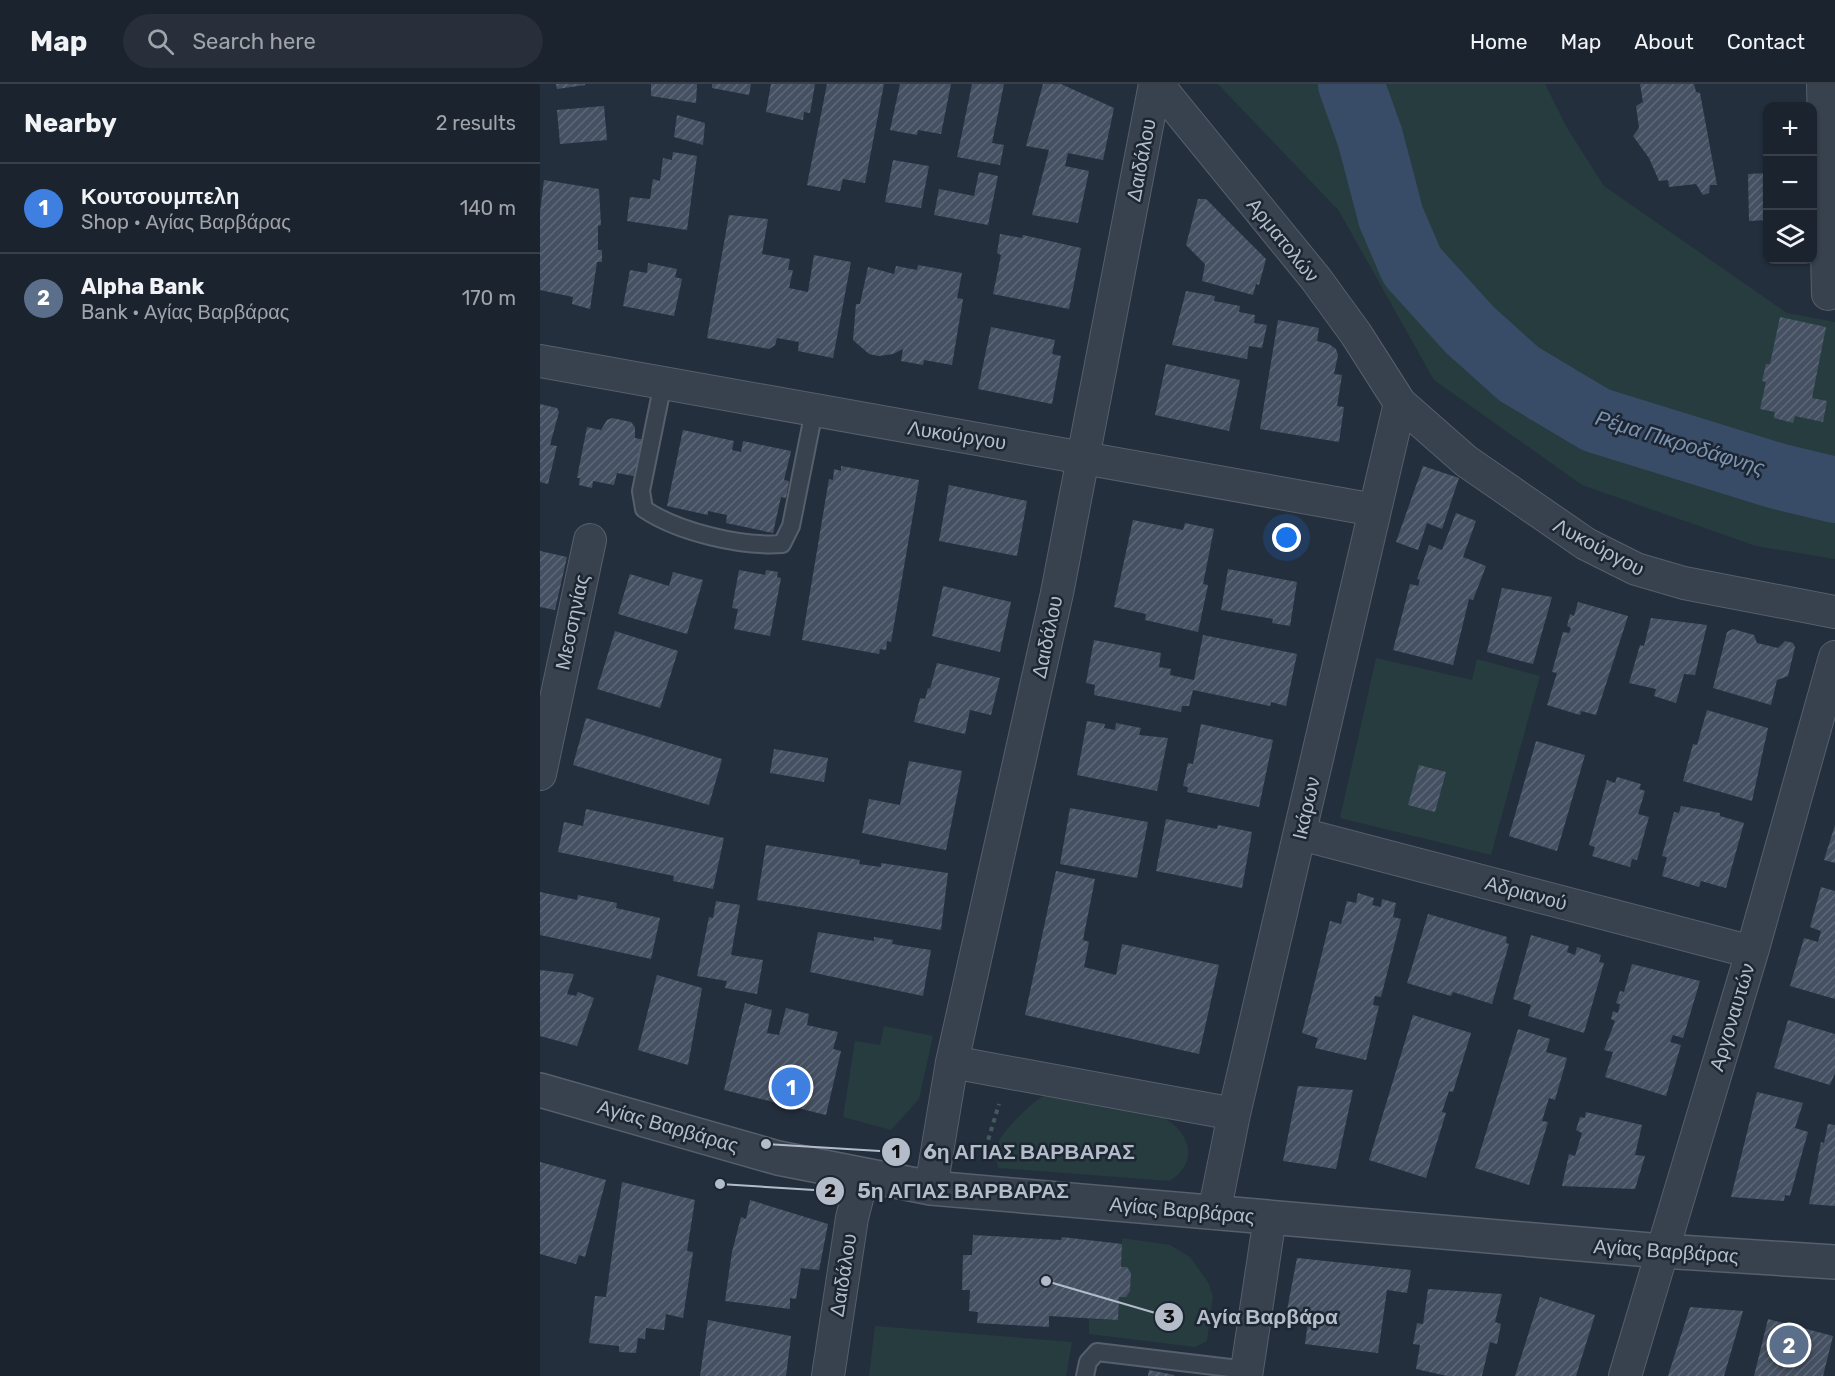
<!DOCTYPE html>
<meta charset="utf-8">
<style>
:root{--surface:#1b232e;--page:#282f3a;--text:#f1f3f6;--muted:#a0a4aa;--line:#39404a;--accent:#8ab4f8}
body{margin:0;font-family:Rubik,sans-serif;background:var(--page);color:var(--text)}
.controls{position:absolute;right:18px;top:18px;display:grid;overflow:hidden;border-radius:12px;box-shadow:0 2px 4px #0004}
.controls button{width:54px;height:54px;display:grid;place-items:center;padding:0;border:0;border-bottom:2px solid var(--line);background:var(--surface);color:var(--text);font:30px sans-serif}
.you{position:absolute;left:747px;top:454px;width:21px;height:21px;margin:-15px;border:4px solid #fff;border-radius:50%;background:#1a73e8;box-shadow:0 0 0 9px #1a73e833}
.badge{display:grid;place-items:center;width:39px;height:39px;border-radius:50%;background:var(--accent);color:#fff;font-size:20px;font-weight:700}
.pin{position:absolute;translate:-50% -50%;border:3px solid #fff;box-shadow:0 2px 6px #0006}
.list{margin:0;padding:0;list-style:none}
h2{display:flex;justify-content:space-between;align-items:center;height:78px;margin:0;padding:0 24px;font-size:26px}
h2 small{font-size:20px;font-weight:400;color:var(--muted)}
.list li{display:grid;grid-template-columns:39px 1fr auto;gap:18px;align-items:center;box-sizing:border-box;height:90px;padding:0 24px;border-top:2px solid var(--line)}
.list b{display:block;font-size:22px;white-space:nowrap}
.list p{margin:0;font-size:20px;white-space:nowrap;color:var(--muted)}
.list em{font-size:20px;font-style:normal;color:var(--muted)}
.icon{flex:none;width:33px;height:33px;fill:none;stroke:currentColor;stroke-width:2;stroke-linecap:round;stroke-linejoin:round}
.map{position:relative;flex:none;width:1295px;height:1292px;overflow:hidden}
header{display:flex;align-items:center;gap:36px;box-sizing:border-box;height:84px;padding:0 30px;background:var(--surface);border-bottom:2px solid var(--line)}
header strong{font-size:28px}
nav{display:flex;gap:33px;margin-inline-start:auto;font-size:21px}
.search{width:420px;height:54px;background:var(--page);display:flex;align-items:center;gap:15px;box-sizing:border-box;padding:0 21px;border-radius:33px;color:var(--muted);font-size:22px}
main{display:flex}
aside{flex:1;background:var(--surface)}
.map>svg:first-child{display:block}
</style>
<header>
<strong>Map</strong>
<div class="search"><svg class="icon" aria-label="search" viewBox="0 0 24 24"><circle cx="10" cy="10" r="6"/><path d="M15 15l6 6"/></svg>Search here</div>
<nav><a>Home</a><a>Map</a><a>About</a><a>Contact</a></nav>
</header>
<main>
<aside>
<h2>Nearby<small>2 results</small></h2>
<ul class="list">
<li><span class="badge" style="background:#3f7fe0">1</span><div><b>Κουτσουμπελη</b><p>Shop · Αγίας Βαρβάρας</p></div><em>140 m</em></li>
<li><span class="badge" style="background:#5c6f8a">2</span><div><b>Alpha Bank</b><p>Bank · Αγίας Βαρβάρας</p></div><em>170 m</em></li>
</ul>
</aside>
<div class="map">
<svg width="1295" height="1292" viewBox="0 0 1295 1292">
<defs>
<pattern id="building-hatch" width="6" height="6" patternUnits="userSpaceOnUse" patternTransform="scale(1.5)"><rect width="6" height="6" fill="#455162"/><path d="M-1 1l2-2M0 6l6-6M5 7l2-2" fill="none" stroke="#5d6877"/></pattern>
</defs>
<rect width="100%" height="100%" fill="#242f3e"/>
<path fill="#263c3f" d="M 678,0 L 1005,0 L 1027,44 L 1064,102 L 1247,229 L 1295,238 L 1295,475 L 1216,462 L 1042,401 L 894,296 L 799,127 Z
M 836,574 L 932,596 L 937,575 L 1000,592 L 951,771 L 800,734 Z
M 344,942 L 393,952 L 379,1015 L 351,1046 L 303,1033 L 315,957 L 340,961 Z
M 507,1010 L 620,1032 C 649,1046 661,1076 630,1097 L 458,1084 C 456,1075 455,1066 459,1057 C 465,1044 494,1016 507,1010 Z
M 582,1154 L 630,1161 L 650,1173 L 668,1198 L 673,1212 L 667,1257 L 655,1263 L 549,1250 L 549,1235 L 578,1236 L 579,1213 L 586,1213 L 590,1207 L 591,1189 L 581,1183 Z
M 335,1242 L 532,1258 L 526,1292 L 329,1292 Z"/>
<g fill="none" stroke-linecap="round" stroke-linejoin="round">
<path stroke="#394c67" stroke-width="66" d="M 811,0 L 830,53 L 851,133 L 872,182 L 930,246 L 979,290 L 1056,336 L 1237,392 L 1295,406"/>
</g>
<path fill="url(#building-hatch)" d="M 16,0 L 45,0 L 45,1 L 17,5 Z
M 111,0 L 157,0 L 156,19 L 111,12 Z
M 172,0 L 211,0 L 209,11 L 172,4 Z
M 231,0 L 275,0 L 270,29 L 264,28 L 263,36 L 226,28 Z
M 287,0 L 344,0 L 325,99 L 303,95 L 300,107 L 267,101 Z
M 360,0 L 411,0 L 401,50 L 378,46 L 377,51 L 350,46 Z
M 432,0 L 464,0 L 452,59 L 464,61 L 460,81 L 417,73 Z
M 503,0 L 521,0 L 574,24 L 563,76 L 528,69 L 525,82 L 549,87 L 538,139 L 492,131 L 509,66 L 486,62 Z
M 1100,0 L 1154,0 L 1156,8 L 1160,9 L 1177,101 L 1170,101 L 1169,109 L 1163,111 L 1156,100 L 1129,103 L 1128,96 L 1119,97 L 1109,74 L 1093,52 L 1099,44 L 1096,22 L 1103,18 Z
M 64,22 L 67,56 L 20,60 L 17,26 Z
M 137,31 L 165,39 L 163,61 L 134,53 Z
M 133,68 L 157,72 L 147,146 L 87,137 L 90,113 L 110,115 L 113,95 L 120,97 L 123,74 L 132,76 Z
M 353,76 L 389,82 L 381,124 L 345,118 Z
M 439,88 L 458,92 L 448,141 L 394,131 L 399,105 L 434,112 Z
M 1228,89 L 1228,136 L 1209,137 L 1208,90 Z
M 4,96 L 59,105 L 61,141 L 58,142 L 58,166 L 62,166 L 62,178 L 57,178 L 50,225 L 32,220 L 33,213 L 0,206 L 0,128 Z
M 658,115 L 666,115 L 726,175 L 719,201 L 716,200 L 713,211 L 662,197 L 665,180 L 646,161 Z
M 189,131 L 228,135 L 222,170 L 250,175 L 248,186 L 253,186 L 249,204 L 268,208 L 274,171 L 311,178 L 293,274 L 258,267 L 259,258 L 237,254 L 235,261 L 229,265 L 167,254 Z
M 460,150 L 482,154 L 483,151 L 541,164 L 529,225 L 453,210 L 461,171 L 457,169 Z
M 108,179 L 137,185 L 135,193 L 142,195 L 134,232 L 83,222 L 90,186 L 107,189 Z
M 378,181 L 422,189 L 417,214 L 423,215 L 412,281 L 384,276 L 383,281 L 361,277 L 363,265 L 353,270 L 339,272 L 329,270 L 313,256 L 316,220 L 320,220 L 328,183 L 354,190 L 356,182 L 377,186 Z
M 646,207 L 675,212 L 674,217 L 700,222 L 699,228 L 715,231 L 714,239 L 727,241 L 722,264 L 709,262 L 707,275 L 632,261 Z
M 1240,233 L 1286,243 L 1272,314 L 1287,317 L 1283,338 L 1255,332 L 1253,339 L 1234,334 L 1235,328 L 1220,325 L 1226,298 L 1222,297 L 1226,280 L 1230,280 Z
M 738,236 L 779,244 L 777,257 L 789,260 L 796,265 L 798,271 L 794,290 L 802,291 L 797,322 L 804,323 L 799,358 L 720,345 Z
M 451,243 L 515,256 L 512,270 L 521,272 L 512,320 L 438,305 Z
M 626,280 L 700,296 L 689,347 L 615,331 Z
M 0,320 L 17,324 L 19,328 L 10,361 L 17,362 L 8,400 L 0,398 Z
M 72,334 L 91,338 L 95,343 L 95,354 L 110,357 L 104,386 L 95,384 L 94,392 L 77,389 L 74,401 L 53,397 L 52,404 L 39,401 L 40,394 L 37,394 L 47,343 L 61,346 L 67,336 Z
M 143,346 L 194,357 L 192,366 L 201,368 L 203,357 L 251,367 L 244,396 L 249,397 L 246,414 L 241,413 L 233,449 L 186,439 L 187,431 L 168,427 L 168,431 L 127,422 Z
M 301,382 L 379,396 L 351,558 L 347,557 L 346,566 L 340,565 L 339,570 L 262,556 L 289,395 L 293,396 L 294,385 L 301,387 Z
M 883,382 L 919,394 L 902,445 L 887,439 L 878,466 L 856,458 Z
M 409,401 L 487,417 L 477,472 L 399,457 Z
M 916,429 L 936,437 L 923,473 L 946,482 L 933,516 L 929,515 L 913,581 L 853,566 L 870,500 L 878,502 L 880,496 L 877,495 L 889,461 L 902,466 Z
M 593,436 L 643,446 L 645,439 L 674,445 L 663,500 L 668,501 L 658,548 L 605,536 L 606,530 L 574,523 Z
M 0,467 L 27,473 L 15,526 L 0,523 Z
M 688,485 L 757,498 L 750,542 L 732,539 L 733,535 L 681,526 Z
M 199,486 L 225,491 L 226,486 L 238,488 L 237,493 L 241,494 L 230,552 L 194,545 L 198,525 L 192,524 Z
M 133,488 L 163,496 L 147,550 L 78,530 L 90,490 L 129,502 Z
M 403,502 L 471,518 L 460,568 L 392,552 Z
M 962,504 L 1012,513 L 993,580 L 947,568 Z
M 1038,518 L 1088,532 L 1056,631 L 1041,627 L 1040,631 L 1007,621 L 1017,589 L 1012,588 L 1023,548 L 1029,549 L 1031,544 L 1027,542 L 1030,530 L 1034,532 Z
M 1111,534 L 1167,541 L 1155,591 L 1144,590 L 1136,619 L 1114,612 L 1116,605 L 1089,599 L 1100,561 L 1104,562 Z
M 1193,545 L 1214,551 L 1217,559 L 1238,564 L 1245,557 L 1253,559 L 1255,563 L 1248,592 L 1237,596 L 1231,621 L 1173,604 L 1187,548 Z
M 75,547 L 138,567 L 120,624 L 57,605 Z
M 663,551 L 757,570 L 746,622 L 731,618 L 730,622 L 653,606 L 649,622 L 642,622 L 641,628 L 554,611 L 555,601 L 546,599 L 554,556 L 621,569 L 619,583 L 631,585 L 630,591 L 654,596 Z
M 397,579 L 460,594 L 451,631 L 430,626 L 425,650 L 374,638 L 380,614 L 385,615 L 388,604 L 390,605 Z
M 1167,626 L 1228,644 L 1212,717 L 1143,697 L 1153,660 L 1157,661 Z
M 46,634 L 182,675 L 169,721 L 33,681 Z
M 547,637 L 565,640 L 564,644 L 575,646 L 576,639 L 601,644 L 599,651 L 628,654 L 617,707 L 537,691 Z
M 661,640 L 733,656 L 719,723 L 647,708 L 648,703 L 643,702 L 648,679 L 653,680 Z
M 996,657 L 1045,671 L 1017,767 L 969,752 Z
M 234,665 L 288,674 L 284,698 L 230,689 Z
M 369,677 L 422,687 L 406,766 L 322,749 L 329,715 L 360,721 Z
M 879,681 L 906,688 L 895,728 L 868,721 Z
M 1077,693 L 1101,700 L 1099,705 L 1105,707 L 1098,730 L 1109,733 L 1097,776 L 1092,775 L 1090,783 L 1052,772 L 1055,763 L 1049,761 L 1067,696 L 1075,699 Z
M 1141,722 L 1180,729 L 1180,732 L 1204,739 L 1186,804 L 1161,797 L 1159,803 L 1122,792 L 1127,773 L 1122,772 L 1134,728 L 1139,729 Z
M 530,724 L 608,738 L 597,794 L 520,780 Z
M 46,725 L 184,754 L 173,805 L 133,797 L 134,792 L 18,768 L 24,738 L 43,742 Z
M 626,735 L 677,745 L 678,741 L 712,748 L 702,804 L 616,787 Z
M 1295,741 L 1295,779 L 1284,776 Z
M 226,761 L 320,776 L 319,780 L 341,783 L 341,779 L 408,789 L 401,846 L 217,816 Z
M 516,787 L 555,795 L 543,856 L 549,858 L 544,883 L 576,891 L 582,860 L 679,881 L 659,970 L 485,931 Z
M 1281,803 L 1295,807 L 1295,915 L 1250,902 L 1264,854 L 1278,858 L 1281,847 L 1270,843 Z
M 0,808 L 37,816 L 38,811 L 77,819 L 76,824 L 120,834 L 111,875 L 0,851 Z
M 818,809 L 834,814 L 832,821 L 841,823 L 842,815 L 856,819 L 853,833 L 861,835 L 841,913 L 835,912 L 833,921 L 839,922 L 826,976 L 775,964 L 778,954 L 762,949 L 790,837 L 801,840 L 807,817 L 816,819 Z
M 176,817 L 200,821 L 191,871 L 223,876 L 217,910 L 185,904 L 187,897 L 157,892 L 169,833 L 173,834 Z
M 888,830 L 967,853 L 966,859 L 969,860 L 952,920 L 913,908 L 911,912 L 867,899 Z
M 278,848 L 334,857 L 334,853 L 353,856 L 352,860 L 391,866 L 383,912 L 270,888 Z
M 991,851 L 1029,862 L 1027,868 L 1035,871 L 1037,863 L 1061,871 L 1059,878 L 1064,879 L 1044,949 L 988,932 L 991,921 L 973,915 Z
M 1092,880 L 1160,897 L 1143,954 L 1133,951 L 1130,958 L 1141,961 L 1126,1012 L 1065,993 L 1073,968 L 1064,966 L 1075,937 L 1071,935 L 1073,927 L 1078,929 L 1080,920 L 1076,919 L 1080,907 L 1084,908 Z
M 0,886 L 34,890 L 27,910 L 36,912 L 38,908 L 54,914 L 37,962 L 0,952 Z
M 117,891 L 162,904 L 148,981 L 98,966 Z
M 205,919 L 232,926 L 227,949 L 239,951 L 246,924 L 269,930 L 267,941 L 298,948 L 293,965 L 301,967 L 286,1031 L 184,1006 Z
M 873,931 L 931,949 L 913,1008 L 909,1007 L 902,1028 L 906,1029 L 886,1094 L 829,1076 Z
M 1248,936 L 1295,950 L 1295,989 L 1290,1001 L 1234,984 Z
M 978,945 L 1010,955 L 1006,968 L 1027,974 L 1015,1016 L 1009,1014 L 1002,1037 L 1008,1038 L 989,1101 L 935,1084 Z
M 758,1002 L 813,1006 L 796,1085 L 743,1077 Z
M 1217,1008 L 1263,1019 L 1255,1044 L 1268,1048 L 1250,1112 L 1245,1111 L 1244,1117 L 1191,1113 Z
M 1046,1028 L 1102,1041 L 1095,1071 L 1105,1072 L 1095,1105 L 1022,1102 L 1029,1070 L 1035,1072 L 1042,1049 L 1036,1046 L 1040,1033 L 1045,1034 Z
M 1288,1040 L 1295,1041 L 1295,1122 L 1269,1120 L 1281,1058 L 1284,1059 Z
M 0,1078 L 66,1096 L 45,1173 L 39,1171 L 36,1180 L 0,1170 Z
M 82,1098 L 155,1116 L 147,1167 L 153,1168 L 143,1234 L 126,1230 L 124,1246 L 106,1244 L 105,1255 L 98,1254 L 96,1269 L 79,1268 L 79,1262 L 49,1259 L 55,1212 L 66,1213 Z
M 210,1116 L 288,1140 L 279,1186 L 261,1184 L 256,1215 L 250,1214 L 250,1225 L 185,1217 L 192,1168 L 201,1133 L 206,1135 Z
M 433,1151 L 521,1156 L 522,1153 L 582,1160 L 581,1183 L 587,1183 L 591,1189 L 590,1207 L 586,1213 L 579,1213 L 578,1236 L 509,1232 L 509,1243 L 437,1239 L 438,1228 L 429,1227 L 430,1206 L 422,1206 L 423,1171 L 432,1171 Z
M 757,1174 L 871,1186 L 867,1209 L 847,1206 L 838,1269 L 765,1260 L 769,1231 L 747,1226 Z
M 888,1205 L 962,1210 L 955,1238 L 961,1240 L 957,1260 L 950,1258 L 942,1292 L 907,1292 L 876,1285 L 880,1261 L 873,1260 L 877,1239 L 883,1240 Z
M 1000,1213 L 1055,1231 L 1036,1292 L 975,1292 Z
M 1150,1223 L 1203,1227 L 1184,1292 L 1128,1292 Z
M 1228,1235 L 1293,1252 L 1283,1292 L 1214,1292 Z
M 168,1236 L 251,1252 L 246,1292 L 160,1292 Z
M 609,1286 L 634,1291 L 634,1292 L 608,1292 Z"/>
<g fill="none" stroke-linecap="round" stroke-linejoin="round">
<defs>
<path id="service" d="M 123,299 L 101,407 L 104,425 C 138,448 201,463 242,460 L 251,442 L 274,327
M 545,1292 L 548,1278 L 557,1268 L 707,1286"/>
<path id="minor" d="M 617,0 L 776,195 L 816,250 L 860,319 L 926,377 L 1046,460 L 1096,485 L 1144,499 L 1295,528
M 1283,0 L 1288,210
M 0,277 L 835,426
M 0,690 L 50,456
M 761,750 L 1212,868
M 412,978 L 694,1030
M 391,1104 L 412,978 L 517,509 L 615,0
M 674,1129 L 694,1030 L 860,319
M 288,1292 L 312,1134 L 323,1091
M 706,1292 L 730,1133
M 1085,1292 L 1212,868 L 1295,573"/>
<path id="tertiary" d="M 0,1006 L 238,1074 L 391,1104 L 1122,1167 L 1295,1178"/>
</defs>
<use href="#service" stroke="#565f6c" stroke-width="20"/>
<use href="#minor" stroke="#565f6c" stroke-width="34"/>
<use href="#tertiary" stroke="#565f6c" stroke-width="36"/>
<path stroke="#44595c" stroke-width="4" stroke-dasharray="4.5 4.5" stroke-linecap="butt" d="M 443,1073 L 459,1020"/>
<use href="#service" stroke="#38414e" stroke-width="16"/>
<use href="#minor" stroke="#38414e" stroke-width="32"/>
<use href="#tertiary" stroke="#38414e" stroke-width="33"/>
</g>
<g text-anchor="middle" stroke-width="5" stroke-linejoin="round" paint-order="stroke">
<g font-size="20" fill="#b4bcc9" stroke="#1d2633">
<text transform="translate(601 76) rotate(-79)" y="7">Δαιδάλου</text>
<text transform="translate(743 156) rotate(51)" y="7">Αρματολών</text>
<text transform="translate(417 351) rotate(9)" y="7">Λυκούργου</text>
<text transform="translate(1059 463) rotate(28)" y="7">Λυκούργου</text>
<text transform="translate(32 538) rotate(-78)" y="7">Μεσσηνίας</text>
<text transform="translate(507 553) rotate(-78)" y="7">Δαιδάλου</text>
<text transform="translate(766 724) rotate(-77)" y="7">Ικάρων</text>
<text transform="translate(986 809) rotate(15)" y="7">Αδριανού</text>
<text transform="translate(1192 933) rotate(-73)" y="7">Αργοναυτών</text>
<text transform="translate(128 1042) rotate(16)" y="7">Αγίας Βαρβάρας</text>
<text transform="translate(642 1126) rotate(5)" y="7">Αγίας Βαρβάρας</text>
<text transform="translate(1126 1167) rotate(4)" y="7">Αγίας Βαρβάρας</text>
<text transform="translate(303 1191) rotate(-81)" y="7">Δαιδάλου</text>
</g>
<g font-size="21" font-style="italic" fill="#7c92b1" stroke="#1d2633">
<text transform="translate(1140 359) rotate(17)" y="7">Ρέμα Πικροδάφνης</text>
</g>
</g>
<path fill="none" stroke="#b4bcc9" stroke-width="2" d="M226 1060L356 1068M180 1100L290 1107M506 1197L629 1233"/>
<g fill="#b4bcc9" stroke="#1d2633" stroke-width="2">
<circle cx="226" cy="1060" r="6"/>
<circle cx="180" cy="1100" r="6"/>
<circle cx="506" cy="1197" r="6"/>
<circle cx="356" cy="1068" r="15"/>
<circle cx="290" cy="1107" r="15"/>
<circle cx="629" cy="1233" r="15"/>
</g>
<g font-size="18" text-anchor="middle" font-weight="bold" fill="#111">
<text x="356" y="1074">1</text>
<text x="290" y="1113">2</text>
<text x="629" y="1239">3</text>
</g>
<g font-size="21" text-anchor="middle" font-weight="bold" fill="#b4bcc9" stroke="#1d2633" stroke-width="5" stroke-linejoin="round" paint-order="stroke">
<text x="489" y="1075">6η ΑΓΙΑΣ ΒΑΡΒΑΡΑΣ</text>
<text x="423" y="1114">5η ΑΓΙΑΣ ΒΑΡΒΑΡΑΣ</text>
<text x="727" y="1240">Αγία Βαρβάρα</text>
</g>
</svg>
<div class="controls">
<button>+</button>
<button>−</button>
<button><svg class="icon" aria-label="layers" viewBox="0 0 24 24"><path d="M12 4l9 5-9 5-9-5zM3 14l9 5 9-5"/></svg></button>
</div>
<div class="you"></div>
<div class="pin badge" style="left:251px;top:1003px;background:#3f7fe0">1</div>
<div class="pin badge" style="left:1249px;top:1261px;background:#5c6f8a">2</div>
</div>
</main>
